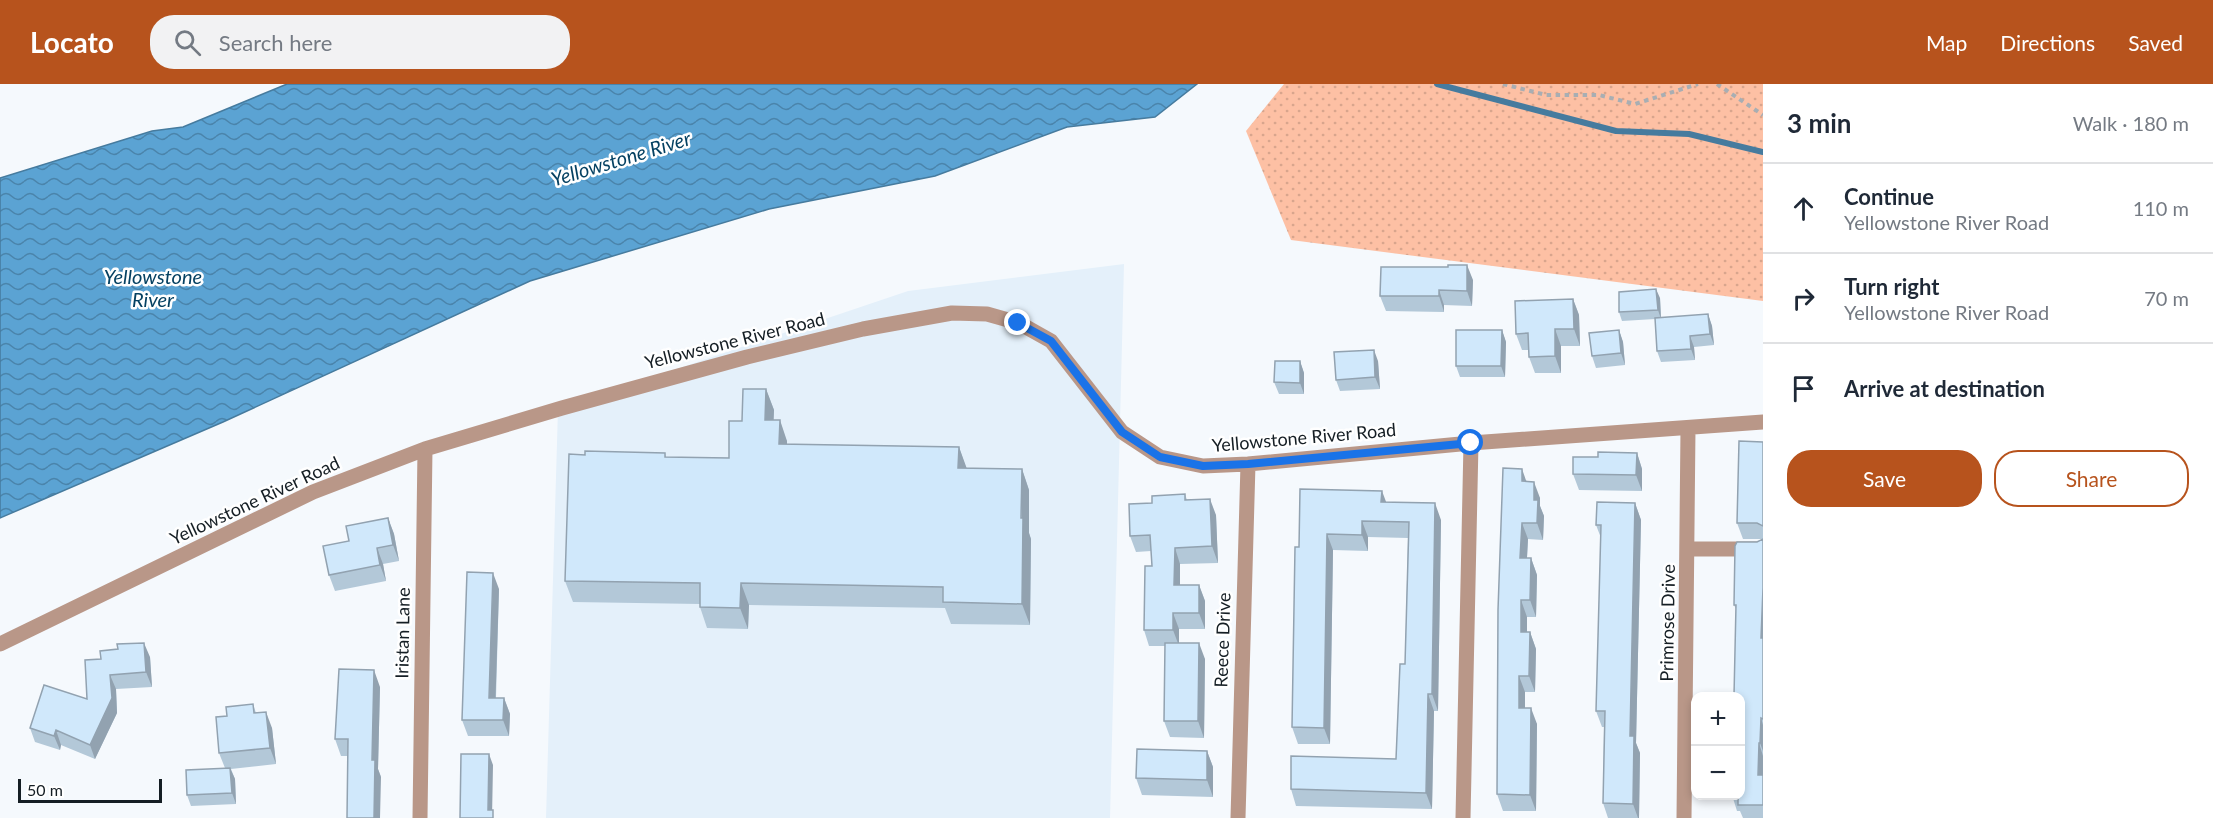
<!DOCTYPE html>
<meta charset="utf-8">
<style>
:root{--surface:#fff;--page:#f2f2f3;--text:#1f2937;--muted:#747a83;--line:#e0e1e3;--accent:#b7531d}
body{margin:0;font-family:Lato,sans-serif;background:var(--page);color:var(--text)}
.controls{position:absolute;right:18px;bottom:18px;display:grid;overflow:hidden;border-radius:12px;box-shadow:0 3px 9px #0003}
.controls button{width:54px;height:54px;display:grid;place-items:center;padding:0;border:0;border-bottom:2px solid var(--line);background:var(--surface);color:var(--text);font:30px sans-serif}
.scale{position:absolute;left:18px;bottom:15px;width:144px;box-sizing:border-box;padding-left:6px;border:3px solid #151e24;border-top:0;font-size:16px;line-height:21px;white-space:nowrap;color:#151e24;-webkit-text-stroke:4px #fff;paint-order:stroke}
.stop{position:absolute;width:18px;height:18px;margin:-14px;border:4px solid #1a73e8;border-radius:50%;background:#fff}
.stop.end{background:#1a73e8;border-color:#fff;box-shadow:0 2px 6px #0008}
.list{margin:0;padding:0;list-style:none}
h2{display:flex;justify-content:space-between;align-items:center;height:78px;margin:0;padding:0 24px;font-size:26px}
h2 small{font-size:20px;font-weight:400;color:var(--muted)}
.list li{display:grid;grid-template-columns:39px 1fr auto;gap:18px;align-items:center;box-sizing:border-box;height:90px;padding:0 24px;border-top:2px solid var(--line)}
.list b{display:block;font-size:22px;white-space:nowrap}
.list p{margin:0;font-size:20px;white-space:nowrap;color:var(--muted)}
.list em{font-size:20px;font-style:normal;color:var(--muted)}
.actions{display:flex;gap:12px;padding:18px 24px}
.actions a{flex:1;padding:14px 0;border:2px solid var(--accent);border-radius:24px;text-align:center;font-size:21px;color:var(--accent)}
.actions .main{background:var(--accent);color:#fff}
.icon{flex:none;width:33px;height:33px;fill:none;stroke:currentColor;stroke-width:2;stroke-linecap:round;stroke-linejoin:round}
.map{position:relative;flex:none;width:1763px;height:734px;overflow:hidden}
header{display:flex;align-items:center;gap:36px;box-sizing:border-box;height:84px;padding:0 30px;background:var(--accent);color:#fff}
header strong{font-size:28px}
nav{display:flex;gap:33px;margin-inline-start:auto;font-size:21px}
.search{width:420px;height:54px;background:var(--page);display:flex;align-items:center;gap:15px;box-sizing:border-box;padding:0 21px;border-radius:24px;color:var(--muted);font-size:22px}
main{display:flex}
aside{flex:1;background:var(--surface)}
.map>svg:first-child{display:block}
</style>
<header>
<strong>Locato</strong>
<div class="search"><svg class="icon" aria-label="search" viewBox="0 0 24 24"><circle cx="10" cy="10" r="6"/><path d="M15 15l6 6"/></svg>Search here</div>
<nav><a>Map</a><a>Directions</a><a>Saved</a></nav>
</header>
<main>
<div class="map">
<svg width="1763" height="734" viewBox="0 0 1763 734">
<defs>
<pattern id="grass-dots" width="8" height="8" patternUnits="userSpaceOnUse" patternTransform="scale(1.5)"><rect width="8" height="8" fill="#fdc0a4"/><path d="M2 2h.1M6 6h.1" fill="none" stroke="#d8a58d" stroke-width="1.8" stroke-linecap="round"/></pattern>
<pattern id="water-waves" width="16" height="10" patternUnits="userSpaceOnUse" patternTransform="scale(1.5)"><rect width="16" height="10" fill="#5ba3d3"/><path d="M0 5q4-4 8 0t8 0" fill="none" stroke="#4a84ab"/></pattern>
</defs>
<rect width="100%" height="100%" fill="#f5f9fd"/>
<path fill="#e4f0fa" d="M 1124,180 L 1110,734 L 546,734 L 558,325 L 908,207 Z"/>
<path fill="url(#grass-dots)" d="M 1284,0 L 1763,0 L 1763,217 L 1291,156 L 1246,47 Z"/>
<path fill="url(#water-waves)" stroke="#467b9e" stroke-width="1.5" d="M 287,0 L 1197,0 L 1155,33 L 1067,43 L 935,92 L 769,125 L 530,197 L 223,338 L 0,434 L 0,94 L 152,47 L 183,43 Z"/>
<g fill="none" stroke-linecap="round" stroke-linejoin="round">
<path stroke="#467b9e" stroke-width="6" d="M 1437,0 L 1616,47 L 1689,50 L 1763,68"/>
<path stroke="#a8aeb3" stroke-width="4" stroke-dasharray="4.5 4.5" stroke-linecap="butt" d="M 1503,0 L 1546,11 L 1599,11 L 1635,20 L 1698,0
M 1717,0 L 1763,31"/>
<path stroke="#b99788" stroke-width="15" d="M 1688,465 L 1763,465
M 0,560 L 313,408 L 425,365 L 562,324 L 747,273 L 863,245 L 952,229 L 987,230 L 1019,239 L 1051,257 L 1122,348 L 1160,373 L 1203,382 L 1248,380 L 1471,359 L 1763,338
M 420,734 L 425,365
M 1238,734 L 1248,380
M 1463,734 L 1471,359
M 1684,734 L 1688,345"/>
</g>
<path fill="#b3c8d8" d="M 1473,196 L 1472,222 L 1444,221 L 1444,228 L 1386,227 L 1380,212 Z
M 1660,214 L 1661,234 L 1708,230 L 1712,242 L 1714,261 L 1694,263 L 1695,276 L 1661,278 L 1657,267 L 1655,235 L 1622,237 L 1619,228 Z
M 1573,215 L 1579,231 L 1580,262 L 1561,262 L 1561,289 L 1535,289 L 1529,273 L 1529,266 L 1522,266 L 1516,250 Z
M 1502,246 L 1506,258 L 1505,293 L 1460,293 L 1456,282 Z
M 1619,246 L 1623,258 L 1625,281 L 1596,284 L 1592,272 Z
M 1300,277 L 1304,289 L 1304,310 L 1279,310 L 1274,298 Z
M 1378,277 L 1380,305 L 1340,307 L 1336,296 Z
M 766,305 L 774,326 L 773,336 L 787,357 L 787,360 L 959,363 L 966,384 L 1022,385 L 1029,406 L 1029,449 L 1031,455 L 1030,541 L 951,540 L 945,524 L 749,521 L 748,545 L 707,544 L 700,523 L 700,520 L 573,518 L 565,497 L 585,371 L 665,369 L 666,373 L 729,374 L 742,337 Z
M 1763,358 L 1763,455 L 1743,455 L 1737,439 Z
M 1637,369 L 1642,385 L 1642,407 L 1579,406 L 1573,390 L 1598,373 Z
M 1503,384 L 1527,397 L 1540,414 L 1540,422 L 1544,432 L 1543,456 L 1528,455 L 1527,474 L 1531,474 L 1537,491 L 1536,533 L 1527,533 L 1527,548 L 1530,548 L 1536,565 L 1535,608 L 1525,608 L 1525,624 L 1537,640 L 1536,727 L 1503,727 L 1497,710 Z
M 1185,410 L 1187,416 L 1216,431 L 1218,479 L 1180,480 L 1180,501 L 1199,501 L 1205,517 L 1205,545 L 1179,545 L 1179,559 L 1205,575 L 1204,654 L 1170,653 L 1164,637 L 1165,562 L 1149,562 L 1144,546 L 1152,482 L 1151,467 L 1136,468 L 1130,452 L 1152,419 Z
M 1386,418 L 1441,436 L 1438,627 L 1434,627 L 1432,725 L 1296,722 L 1291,705 L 1396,675 L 1405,580 L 1408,454 L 1368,453 L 1368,467 L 1333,466 L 1330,660 L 1298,660 L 1292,643 L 1299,463 Z
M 1635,419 L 1641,436 L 1636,659 L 1640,669 L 1639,734 L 1608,734 L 1603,719 L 1604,643 L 1602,643 L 1596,627 L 1601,454 L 1596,441 Z
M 388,434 L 394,450 L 399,477 L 383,480 L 386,497 L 335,507 L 329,491 L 349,457 Z
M 1763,455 L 1763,734 L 1743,734 L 1740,727 L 1737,727 L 1732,711 L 1740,711 L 1736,525 L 1734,521 L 1757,458 Z
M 499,505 L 496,614 L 504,614 L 510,630 L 509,652 L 468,652 L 462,636 Z
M 150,573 L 152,603 L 116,605 L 117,629 L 95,675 L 61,661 L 60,666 L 35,658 L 30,644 L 87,615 L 101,575 Z
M 380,603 L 378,685 L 381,693 L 348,672 L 341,672 L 335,655 Z
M 253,620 L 256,629 L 272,644 L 276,680 L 231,685 L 235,695 L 236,720 L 191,722 L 187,711 L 225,684 L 219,669 L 227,632 Z
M 1207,667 L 1213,683 L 1213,713 L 1142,711 L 1136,694 Z"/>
<path fill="#92a2b0" d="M 1467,181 L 1473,196 L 1472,222 L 1467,207 Z
M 1656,205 L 1660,214 L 1661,235 L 1658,226 Z
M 1439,206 L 1444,221 L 1444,228 L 1439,212 Z
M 1573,215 L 1579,231 L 1580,262 L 1574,245 Z
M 1708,230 L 1712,242 L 1714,261 L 1710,250 Z
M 1555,245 L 1561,262 L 1561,289 L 1555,272 Z
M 1502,246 L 1506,258 L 1505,293 L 1501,282 Z
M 1619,246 L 1623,258 L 1625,281 L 1621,269 Z
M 1690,252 L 1694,263 L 1695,276 L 1691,265 Z
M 1374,266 L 1378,277 L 1380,305 L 1375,293 Z
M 1300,277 L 1304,289 L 1304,310 L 1300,299 Z
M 766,305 L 774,326 L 773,357 L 765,336 Z
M 780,336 L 787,357 L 787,382 L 779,360 Z
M 959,363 L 967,385 L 958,384 Z
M 1637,369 L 1642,385 L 1642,407 L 1636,391 Z
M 1022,385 L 1029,406 L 1029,449 L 1031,455 L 1030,541 L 1022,520 Z
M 1522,385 L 1528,402 L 1522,397 Z
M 1534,398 L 1540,414 L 1540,422 L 1544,432 L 1543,456 L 1537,439 L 1534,416 Z
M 1382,407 L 1388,423 L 1381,418 Z
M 1210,415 L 1216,431 L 1218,479 L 1212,462 Z
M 1435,419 L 1441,436 L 1438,627 L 1432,610 Z
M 1635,419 L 1641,436 L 1636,659 L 1640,669 L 1639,734 L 1638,734 L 1633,720 L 1630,652 Z
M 388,434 L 394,450 L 399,477 L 393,461 Z
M 1362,437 L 1368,453 L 1368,467 L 1362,451 Z
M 1522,439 L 1528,455 L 1526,491 L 1520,474 Z
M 1327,450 L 1333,466 L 1330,660 L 1324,644 Z
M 377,464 L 383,480 L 386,497 L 380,481 Z
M 1175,464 L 1180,480 L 1180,517 L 1174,501 Z
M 1531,474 L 1537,491 L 1536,533 L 1530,516 Z
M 493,489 L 499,505 L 495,630 L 489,614 Z
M 741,499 L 749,521 L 748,545 L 740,524 Z
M 1199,501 L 1205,517 L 1205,545 L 1199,529 Z
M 1763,504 L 1763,559 L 1761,554 Z
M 1521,516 L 1527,533 L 1527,565 L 1521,548 Z
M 1173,529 L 1179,545 L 1179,562 L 1173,546 Z
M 1530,548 L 1536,565 L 1535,608 L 1529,592 Z
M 144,559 L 150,573 L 152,603 L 146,588 Z
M 1199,559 L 1205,575 L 1204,654 L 1198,637 Z
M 374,586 L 380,603 L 378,685 L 381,693 L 380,734 L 374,734 L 372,676 Z
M 110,591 L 116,605 L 117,629 L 95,675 L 90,661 Z
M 1519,592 L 1525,608 L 1525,640 L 1519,624 Z
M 1428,610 L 1434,627 L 1432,725 L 1426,709 Z
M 504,614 L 510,630 L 509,652 L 503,636 Z
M 1531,624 L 1537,640 L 1536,727 L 1530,711 Z
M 266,628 L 272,644 L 276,680 L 270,664 Z
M 1761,634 L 1763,641 L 1763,667 L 1760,659 Z
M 56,646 L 61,661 L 60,666 L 54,652 Z
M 1759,659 L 1763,672 L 1763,705 L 1758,691 Z
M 1207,667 L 1213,683 L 1213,713 L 1207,696 Z
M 489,670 L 493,681 L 492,734 L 488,726 Z
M 230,684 L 235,695 L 236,720 L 232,709 Z"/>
<path fill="#d0e8fb" stroke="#92a2b0" stroke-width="1.5" d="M 1448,181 L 1467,181 L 1467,207 L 1439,206 L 1439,212 L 1380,212 L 1381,183 L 1448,183 Z
M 1656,205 L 1658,226 L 1619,228 L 1619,208 Z
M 1573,215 L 1574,245 L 1555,245 L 1555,272 L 1529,273 L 1528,249 L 1516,250 L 1515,217 Z
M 1708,230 L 1710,250 L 1690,252 L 1691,265 L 1657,267 L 1655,234 Z
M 1456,246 L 1502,246 L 1501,282 L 1456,282 Z
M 1619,246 L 1621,269 L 1592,272 L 1589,249 Z
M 1374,266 L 1375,293 L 1336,296 L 1334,268 Z
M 1275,277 L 1300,277 L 1300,299 L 1274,298 Z
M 743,305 L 766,305 L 765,336 L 780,336 L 779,360 L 959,363 L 958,384 L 1022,385 L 1021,434 L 1023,434 L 1022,520 L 943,518 L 943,503 L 741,499 L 740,524 L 700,523 L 700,499 L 565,497 L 569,370 L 585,371 L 585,367 L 665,369 L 665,373 L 729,374 L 729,337 L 742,337 Z
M 1739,357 L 1763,358 L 1763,442 L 1757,439 L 1737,439 Z
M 1598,368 L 1637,369 L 1636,391 L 1573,390 L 1573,373 L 1598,373 Z
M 1503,384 L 1522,385 L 1522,397 L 1534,398 L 1534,416 L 1538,416 L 1537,439 L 1522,439 L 1520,474 L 1531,474 L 1530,516 L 1521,516 L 1521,548 L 1530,548 L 1529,592 L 1519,592 L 1519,624 L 1531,624 L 1530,711 L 1497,710 L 1498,526 Z
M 1300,405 L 1382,407 L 1381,418 L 1435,419 L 1432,610 L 1428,610 L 1426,709 L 1291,705 L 1291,672 L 1396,675 L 1400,580 L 1405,580 L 1409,438 L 1362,437 L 1362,451 L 1327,450 L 1324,644 L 1292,643 L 1295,463 L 1299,463 Z
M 1185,410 L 1185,416 L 1210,415 L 1212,462 L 1175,464 L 1174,501 L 1199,501 L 1199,529 L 1173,529 L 1173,546 L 1144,546 L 1145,482 L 1152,482 L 1150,451 L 1130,452 L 1129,420 L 1152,419 L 1152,412 Z
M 1597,418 L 1635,419 L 1630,652 L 1634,652 L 1633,720 L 1603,719 L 1605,627 L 1596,627 L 1601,441 L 1596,441 Z
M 388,434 L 393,461 L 377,464 L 380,481 L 329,491 L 323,462 L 349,457 L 346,442 Z
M 1763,455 L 1763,504 L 1761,554 L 1763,554 L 1763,635 L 1761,634 L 1760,659 L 1759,659 L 1758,691 L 1763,691 L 1763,721 L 1738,721 L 1738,711 L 1740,711 L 1740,612 L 1734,612 L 1736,521 L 1734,521 L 1735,462 L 1737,458 L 1757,458 Z
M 467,488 L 493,489 L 489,614 L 504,614 L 503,636 L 462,636 Z
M 144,559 L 146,588 L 110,591 L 112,614 L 90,661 L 56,646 L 54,652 L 30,644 L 44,601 L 87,615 L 85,576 L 101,575 L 100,567 L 118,565 L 117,560 Z
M 1165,559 L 1199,559 L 1198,637 L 1164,637 Z
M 339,585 L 374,586 L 372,676 L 375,676 L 374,734 L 347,734 L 348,655 L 335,655 Z
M 253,620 L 254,629 L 266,628 L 270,664 L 219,669 L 216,633 L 227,632 L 226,623 Z
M 1137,665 L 1207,667 L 1207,696 L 1136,694 Z
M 461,670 L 489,670 L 488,726 L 493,726 L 493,734 L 460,734 Z
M 230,684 L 232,709 L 187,711 L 186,686 Z"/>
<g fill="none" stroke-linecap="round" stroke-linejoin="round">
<path stroke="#1a73e8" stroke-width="8" d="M 1018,239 L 1051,257 L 1122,348 L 1160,373 L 1203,382 L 1248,380 L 1471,359"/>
</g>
<g text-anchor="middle" stroke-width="5" stroke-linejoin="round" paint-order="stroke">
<g font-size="18" fill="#151e24" stroke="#fff">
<text transform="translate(735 257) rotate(-14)" y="6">Yellowstone River Road</text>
<text transform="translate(1304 354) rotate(-5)" y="6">Yellowstone River Road</text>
<text transform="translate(255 417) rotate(-25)" y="6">Yellowstone River Road</text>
<text transform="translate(1668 539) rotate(-89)" y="6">Primrose Drive</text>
<text transform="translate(403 549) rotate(-89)" y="6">Iristan Lane</text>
<text transform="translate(1223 556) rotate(-88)" y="6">Reece Drive</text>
</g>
<g font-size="20" font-style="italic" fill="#054162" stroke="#fff">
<text transform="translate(621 75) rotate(-17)" y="7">Yellowstone River</text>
<text x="153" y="200">Yellowstone<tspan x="153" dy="23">River</tspan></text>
</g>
</g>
</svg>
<div class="controls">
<button>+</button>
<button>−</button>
</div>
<div class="scale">50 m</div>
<div class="stop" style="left:1471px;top:359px"></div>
<div class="stop end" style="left:1018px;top:239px"></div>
</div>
<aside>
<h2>3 min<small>Walk · 180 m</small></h2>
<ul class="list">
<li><svg class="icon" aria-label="ahead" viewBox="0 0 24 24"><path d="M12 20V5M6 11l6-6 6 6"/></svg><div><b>Continue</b><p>Yellowstone River Road</p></div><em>110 m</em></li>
<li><svg class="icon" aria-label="right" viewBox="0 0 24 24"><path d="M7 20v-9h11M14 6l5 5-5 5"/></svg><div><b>Turn right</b><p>Yellowstone River Road</p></div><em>70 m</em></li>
<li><svg class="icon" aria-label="arrive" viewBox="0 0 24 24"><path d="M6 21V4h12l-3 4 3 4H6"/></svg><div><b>Arrive at destination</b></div></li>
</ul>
<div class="actions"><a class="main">Save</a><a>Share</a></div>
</aside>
</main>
